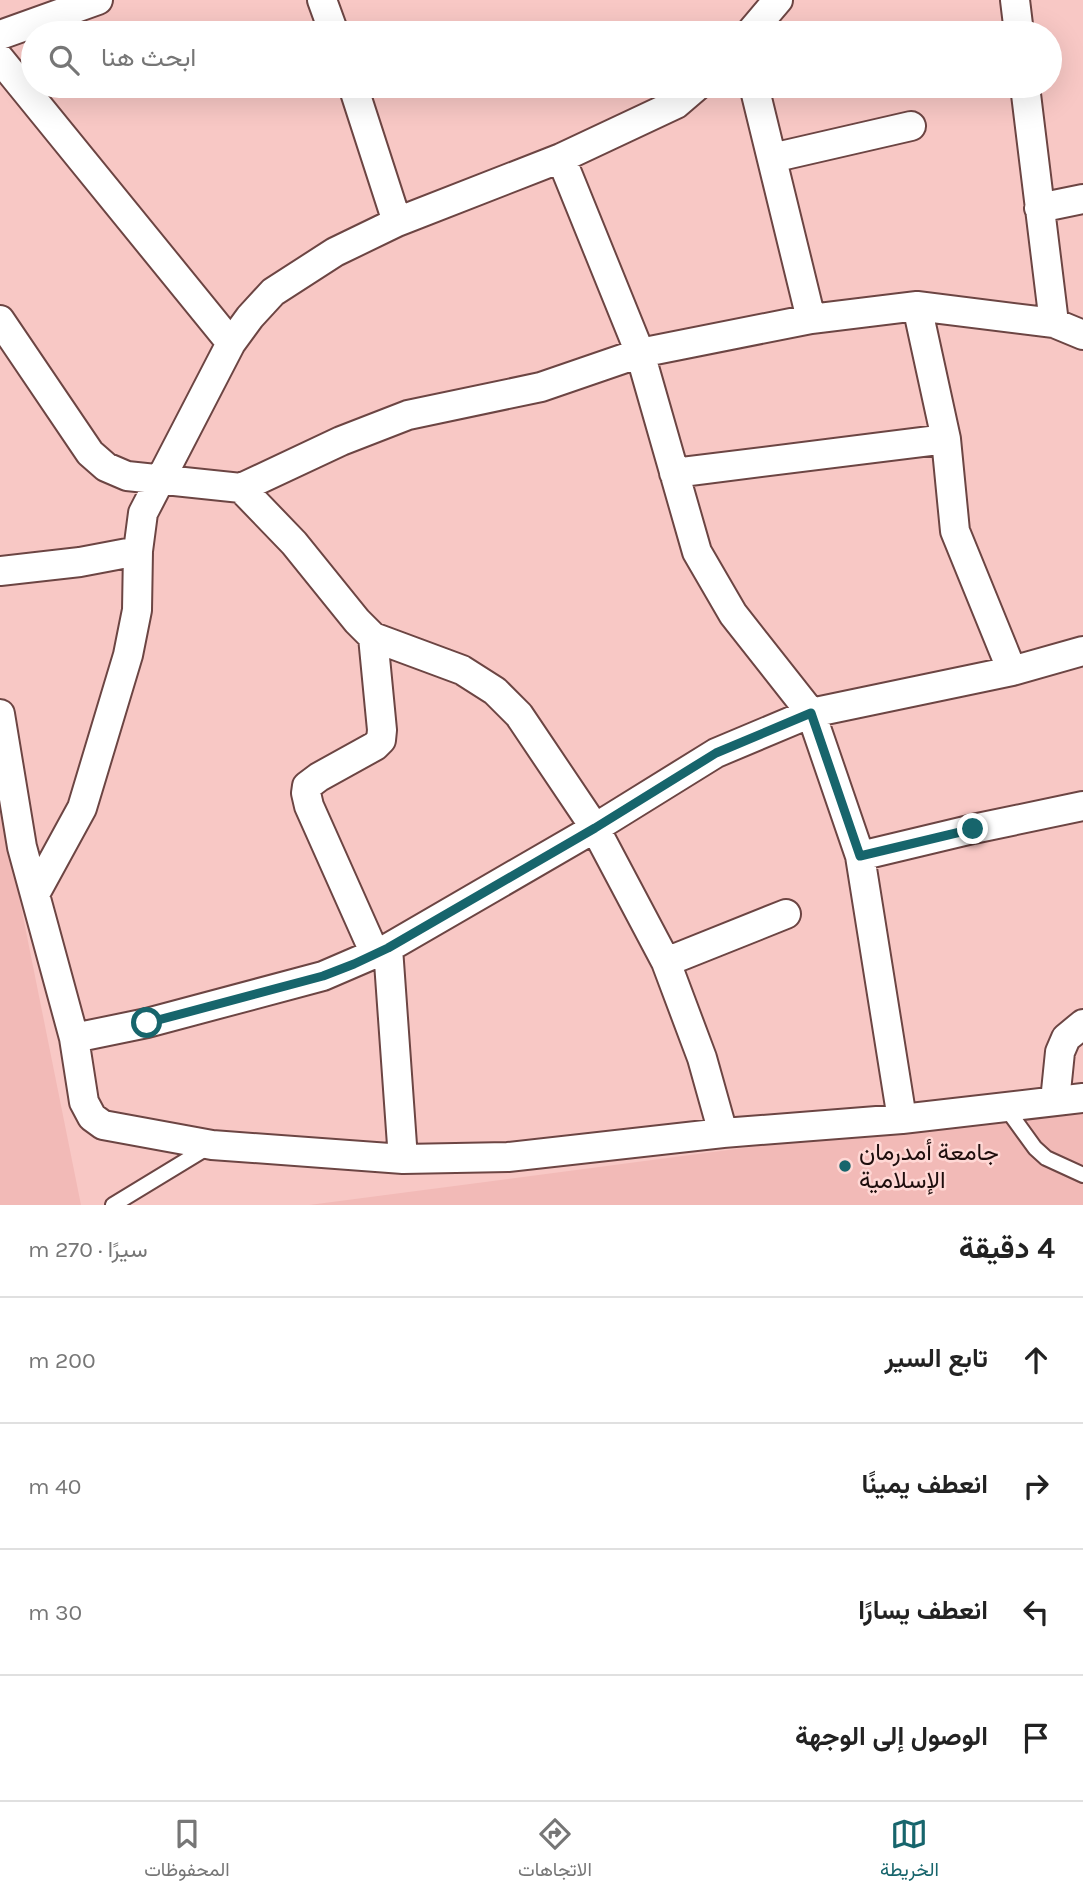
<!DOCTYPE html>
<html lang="ar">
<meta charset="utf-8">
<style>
:root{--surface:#fff;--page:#f2f2f2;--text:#222;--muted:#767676;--line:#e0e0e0;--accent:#17656c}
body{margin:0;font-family:Karla,Vazirmatn,sans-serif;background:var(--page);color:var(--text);direction:rtl}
.stop{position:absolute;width:21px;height:21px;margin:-16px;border:5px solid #17656c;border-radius:50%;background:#fff}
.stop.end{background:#17656c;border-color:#fff;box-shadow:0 2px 7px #0008}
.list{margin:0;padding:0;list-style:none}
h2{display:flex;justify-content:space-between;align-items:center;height:91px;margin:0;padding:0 28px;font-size:30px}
h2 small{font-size:23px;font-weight:400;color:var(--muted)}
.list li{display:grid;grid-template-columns:46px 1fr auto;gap:21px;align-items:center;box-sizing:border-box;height:126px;padding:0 28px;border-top:2px solid var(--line)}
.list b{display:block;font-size:26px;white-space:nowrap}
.list em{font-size:23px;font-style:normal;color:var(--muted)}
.icon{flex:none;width:38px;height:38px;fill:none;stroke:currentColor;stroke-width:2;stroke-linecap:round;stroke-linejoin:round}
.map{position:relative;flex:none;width:1083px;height:1205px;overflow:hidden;direction:ltr}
.search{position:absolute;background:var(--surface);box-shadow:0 7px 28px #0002;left:21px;right:21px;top:21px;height:77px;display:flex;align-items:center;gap:18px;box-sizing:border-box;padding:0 24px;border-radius:38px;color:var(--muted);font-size:26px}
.sheet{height:595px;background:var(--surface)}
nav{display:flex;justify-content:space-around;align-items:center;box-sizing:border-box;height:98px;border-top:2px solid var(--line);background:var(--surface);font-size:19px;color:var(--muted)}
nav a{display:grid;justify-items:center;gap:4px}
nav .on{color:var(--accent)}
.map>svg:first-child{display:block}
</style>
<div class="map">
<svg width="1083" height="1205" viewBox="0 0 1083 1205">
<rect width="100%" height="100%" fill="#f8c8c5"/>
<path fill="#f2bab7" d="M 0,802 L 81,1205 L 0,1205 Z
M 1083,1103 L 1083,1205 L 309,1205 L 904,1127 Z"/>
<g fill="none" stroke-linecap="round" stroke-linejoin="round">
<defs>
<path id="lane" d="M 1006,1108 L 1035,1148 L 1046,1158 L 1083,1175
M 113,1205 L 210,1146"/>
<path id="street" d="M 322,0 L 334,33
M 1015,0 L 1019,33
M 750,33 L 778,0
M 0,35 L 98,0
M 0,59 L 231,343
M 353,86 L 397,222
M 754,86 L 811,319
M 1025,86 L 1054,323
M 561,158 L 640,353 L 697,552 L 733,614 L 811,713 L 860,856 L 902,1119
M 772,158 L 911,126
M 1039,208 L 1083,199
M 917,306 L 946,439 L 955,531 L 1012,671
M 0,320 L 90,453 L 106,467 L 127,476 L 241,488 L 341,441 L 408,415 L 541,387 L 640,353 L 811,319 L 917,306 L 1054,323 L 1083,335
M 674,473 L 946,439
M 241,488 L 294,543 L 357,621 L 373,637 L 462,670 L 495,691 L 519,715 L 595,828 L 666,962 L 702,1058 L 723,1133
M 0,571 L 80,562 L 138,551
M 373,637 L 382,730 L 381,740 L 375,746 L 319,777 L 307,786 L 306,793 L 309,806 L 375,954
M 0,714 L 22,847 L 74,1038 L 84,1102 L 92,1117 L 103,1125 L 212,1145 L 403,1159 L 508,1157 L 723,1133 L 902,1119 L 1083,1098
M 860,856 L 973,829 L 1083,806
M 35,894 L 82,808 L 128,655 L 137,610 L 138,551 L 143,513 L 231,343 L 250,317 L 273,292 L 335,252 L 397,222 L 561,158 L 676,104 L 697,86
M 388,948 L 403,1159
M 666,962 L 786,914
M 74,1038 L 147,1023 L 323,976 L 388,948 L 595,828 L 716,753 L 811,713 L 1012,671 L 1083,651
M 1055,1101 L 1060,1052 L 1066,1038 L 1083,1024"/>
</defs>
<use href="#lane" stroke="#6c4543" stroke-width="18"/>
<use href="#street" stroke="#6c4543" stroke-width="32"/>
<use href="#lane" stroke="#fff" stroke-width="14"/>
<use href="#street" stroke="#fff" stroke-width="28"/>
</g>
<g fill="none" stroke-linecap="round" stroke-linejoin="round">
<path stroke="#17656c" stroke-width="9" d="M 147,1023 L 323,976 L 354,964 L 388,948 L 595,828 L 716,753 L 811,713 L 860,856 L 973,829"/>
</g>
<circle fill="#17656c" stroke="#ffd8d5" stroke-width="2.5" cx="845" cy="1166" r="7"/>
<g text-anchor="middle" stroke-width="5" stroke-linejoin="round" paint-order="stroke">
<g font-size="24" fill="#1e0e0d" stroke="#ffd8d5" text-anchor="start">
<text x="859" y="1160">جامعة أمدرمان<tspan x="859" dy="28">الإسلامية</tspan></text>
</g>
</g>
</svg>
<div class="stop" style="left:147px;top:1023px"></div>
<div class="stop end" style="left:973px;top:829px"></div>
<div class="search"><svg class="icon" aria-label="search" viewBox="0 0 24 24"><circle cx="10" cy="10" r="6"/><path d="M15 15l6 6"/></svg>ابحث هنا</div>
</div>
<section class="sheet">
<h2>4 دقيقة<small>سيرًا · 270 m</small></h2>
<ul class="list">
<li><svg class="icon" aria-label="ahead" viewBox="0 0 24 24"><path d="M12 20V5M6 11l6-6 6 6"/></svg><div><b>تابع السير</b></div><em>200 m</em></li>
<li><svg class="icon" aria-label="right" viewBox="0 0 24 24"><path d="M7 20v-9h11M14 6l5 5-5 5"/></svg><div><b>انعطف يمينًا</b></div><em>40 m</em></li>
<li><svg class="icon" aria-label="left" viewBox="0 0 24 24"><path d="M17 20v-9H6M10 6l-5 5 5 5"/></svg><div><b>انعطف يسارًا</b></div><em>30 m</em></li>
<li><svg class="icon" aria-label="arrive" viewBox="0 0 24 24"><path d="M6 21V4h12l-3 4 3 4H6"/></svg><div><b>الوصول إلى الوجهة</b></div></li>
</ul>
</section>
<nav>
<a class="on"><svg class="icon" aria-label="map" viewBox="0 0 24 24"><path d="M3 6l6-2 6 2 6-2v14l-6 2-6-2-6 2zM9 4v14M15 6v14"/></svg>الخريطة</a>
<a><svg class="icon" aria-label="directions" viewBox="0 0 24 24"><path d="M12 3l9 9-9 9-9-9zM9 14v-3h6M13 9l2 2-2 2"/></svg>الاتجاهات</a>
<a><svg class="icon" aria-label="saved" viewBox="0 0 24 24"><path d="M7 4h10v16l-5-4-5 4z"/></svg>المحفوظات</a>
</nav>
